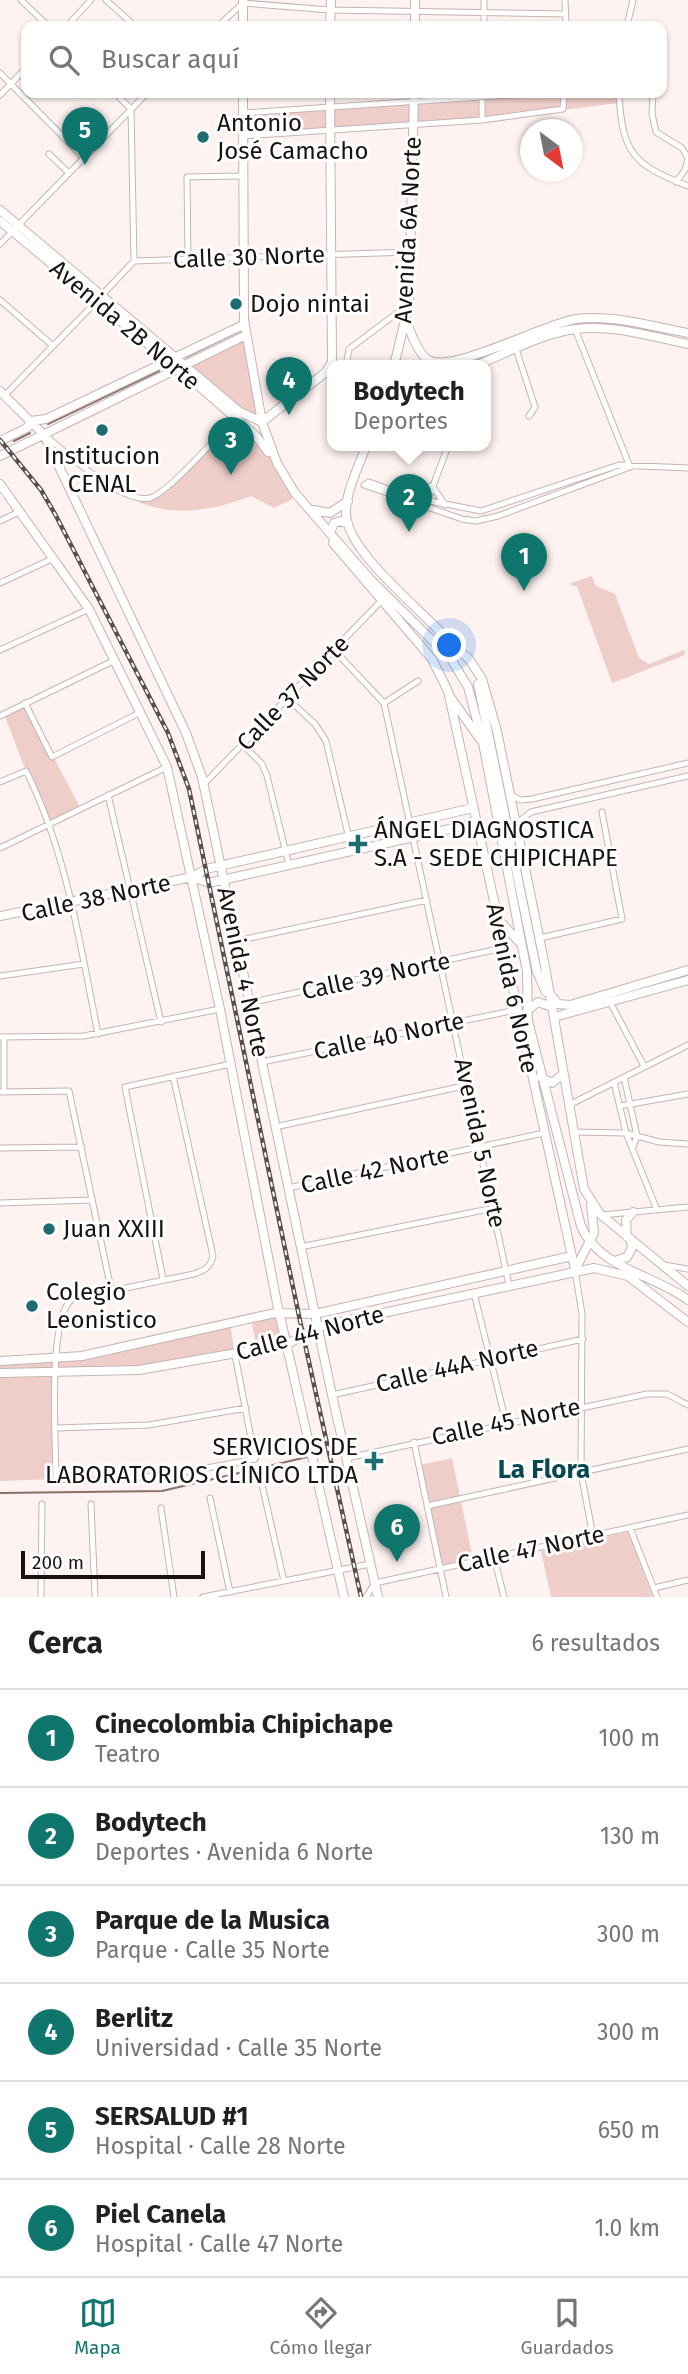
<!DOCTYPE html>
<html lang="es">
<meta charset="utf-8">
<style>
:root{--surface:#fff;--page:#f6f6f6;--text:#202124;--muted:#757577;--line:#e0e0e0;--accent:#0f766e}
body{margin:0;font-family:"Fira Sans",sans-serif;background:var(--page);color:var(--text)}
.compass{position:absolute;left:520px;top:119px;width:63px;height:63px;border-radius:50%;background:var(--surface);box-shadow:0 2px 5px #0004;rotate:148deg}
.scale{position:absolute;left:21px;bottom:18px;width:184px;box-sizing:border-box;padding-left:7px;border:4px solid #181312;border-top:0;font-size:19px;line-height:24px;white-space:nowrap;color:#181312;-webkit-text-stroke:5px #fff;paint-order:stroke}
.you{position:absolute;left:450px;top:646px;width:24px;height:24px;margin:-18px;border:5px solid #fff;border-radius:50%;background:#1a73e8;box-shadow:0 0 0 10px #1a73e833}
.badge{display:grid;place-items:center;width:46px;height:46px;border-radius:50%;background:var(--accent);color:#fff;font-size:23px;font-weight:700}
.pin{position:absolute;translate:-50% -58px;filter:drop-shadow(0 2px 4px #0008)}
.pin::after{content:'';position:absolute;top:37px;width:24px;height:21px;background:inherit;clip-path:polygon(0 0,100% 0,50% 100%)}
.popup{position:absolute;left:327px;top:360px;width:164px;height:91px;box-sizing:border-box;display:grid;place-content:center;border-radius:14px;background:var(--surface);filter:drop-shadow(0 2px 5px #0005);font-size:23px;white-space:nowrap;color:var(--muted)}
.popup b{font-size:26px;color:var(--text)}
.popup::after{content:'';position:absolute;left:50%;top:100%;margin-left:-14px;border:14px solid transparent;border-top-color:var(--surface)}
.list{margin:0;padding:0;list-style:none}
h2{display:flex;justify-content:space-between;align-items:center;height:91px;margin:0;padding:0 28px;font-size:30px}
h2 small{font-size:23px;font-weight:400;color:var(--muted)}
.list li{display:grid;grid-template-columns:46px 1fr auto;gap:21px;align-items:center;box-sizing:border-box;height:98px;padding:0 28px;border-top:2px solid var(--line)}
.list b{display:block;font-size:26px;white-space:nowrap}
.list p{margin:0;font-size:23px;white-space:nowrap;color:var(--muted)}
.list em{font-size:23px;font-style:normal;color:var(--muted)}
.icon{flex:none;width:38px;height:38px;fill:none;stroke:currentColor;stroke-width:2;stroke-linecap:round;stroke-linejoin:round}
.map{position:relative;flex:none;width:688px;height:1597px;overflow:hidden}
.search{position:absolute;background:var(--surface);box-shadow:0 2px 5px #0004;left:21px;right:21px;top:21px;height:77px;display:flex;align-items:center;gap:18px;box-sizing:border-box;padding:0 24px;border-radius:14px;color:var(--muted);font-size:26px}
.sheet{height:679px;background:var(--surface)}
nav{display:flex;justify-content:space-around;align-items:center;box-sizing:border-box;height:98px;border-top:2px solid var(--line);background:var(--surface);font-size:19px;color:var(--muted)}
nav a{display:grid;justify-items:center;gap:4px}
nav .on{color:var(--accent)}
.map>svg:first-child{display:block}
</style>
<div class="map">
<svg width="688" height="1597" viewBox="0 0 688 1597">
<rect width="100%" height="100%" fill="#fff3f1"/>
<path fill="#efceca" d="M 541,93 L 619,93 L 619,103 L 482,120 L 244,136 L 243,113 Z
M 246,335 L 262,422 L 186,366 Z
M 235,417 C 261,439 278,464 295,493 L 291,500 L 274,508 L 251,496 C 214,510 179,517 140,503 L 141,500 L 160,493 Z
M 592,576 L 596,586 L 615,594 L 639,658 L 649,664 L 684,650 L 685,655 L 612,683 L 577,586 L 572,586 L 571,583 Z
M 25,703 L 81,809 L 51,823 L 26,771 L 4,714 Z
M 275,1313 L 288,1344 L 257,1350 L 251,1318 Z
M 230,1323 L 235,1355 L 139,1370 L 56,1372 L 56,1479 L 0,1481 L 0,1361 L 48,1359 Z
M 452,1458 L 473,1559 L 442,1566 L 420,1465 Z
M 628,1532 L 653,1597 L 551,1597 L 541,1551 Z"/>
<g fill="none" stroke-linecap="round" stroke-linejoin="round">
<path stroke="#896f6c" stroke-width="2" d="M 186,357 L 239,331
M 48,424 L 159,371
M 14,441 L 30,433
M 0,1493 L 162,1491 L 307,1457"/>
<defs>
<path id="street" d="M 21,0 L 48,26
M 106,0 L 135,26
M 484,0 L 484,26
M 565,0 L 566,26
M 67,26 L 91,0
M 218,26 L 243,3 L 330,10 L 566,14
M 627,26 L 633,0
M 0,73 L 84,158
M 115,93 L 131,109 L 134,261
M 482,93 L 482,120
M 619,93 C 622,153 633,165 688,186
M 653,93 L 652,114 L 656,132 L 682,148 L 688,158 L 685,170 L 676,182
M 0,95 L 26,68
M 243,113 L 541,93
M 244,136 L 482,120 L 563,109 L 564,93
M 49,154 L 69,173
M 0,244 L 147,93
M 188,259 L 187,177 L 239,176 L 244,172
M 102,295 L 134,261 L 411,252
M 0,300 L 53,346
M 575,329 L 630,467
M 516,349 L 535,407 L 529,416
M 346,366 L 349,349 L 409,304
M 5,395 L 96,302
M 46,436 C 66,453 122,504 150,498 C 168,493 220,434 235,417
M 630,467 L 498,516 L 476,521 L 462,519 L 364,485 L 369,482 L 410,497 L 481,511 L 619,465 L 688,468
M 433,487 L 445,505
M 411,497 L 430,486
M 427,502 L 448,446
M 0,521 L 21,511
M 0,583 L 54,558
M 0,650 L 89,609
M 334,650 L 384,703 L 509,1285
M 288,699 L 315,724 L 326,741 L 352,851
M 25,703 L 52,757 L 141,712
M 384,703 L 418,681
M 0,716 L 115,660
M 243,745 L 262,764 L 267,776 L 289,865
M 0,782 L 26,771 C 67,853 80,944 98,1034
M 204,784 L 381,601
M 108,795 L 161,1022
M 511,795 L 520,800 L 532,799 L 688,763
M 516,824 L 531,812 L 688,776
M 0,848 L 167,767
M 540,938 L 622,919 L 602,812
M 236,941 L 427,900
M 0,976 L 84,964
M 610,1002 L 644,1066
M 249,1003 L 503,948
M 0,1037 L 84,1036 L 220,1009
M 262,1062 L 516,1010
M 173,1076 L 213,1256 C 210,1268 205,1270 194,1274 L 72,1299 C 47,1319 56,1444 56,1479 C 124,1484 188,1472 255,1459 L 235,1355
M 624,1077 L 637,1136 L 633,1147
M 614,1082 L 626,1133 L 657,1210
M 0,1092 L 69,1091 L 111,1289
M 4,1092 L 4,1037
M 569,1105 L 688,1045
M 620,1106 L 688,1094
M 275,1127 L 468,1085
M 573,1132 L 626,1133 L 659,1142 L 688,1144
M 0,1148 L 82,1147
M 288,1188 L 544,1133
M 0,1203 L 92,1200
M 601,1215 L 688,1207
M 300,1247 L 494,1208
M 664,1265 L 688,1269
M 575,1270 L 582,1314 L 581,1473 L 593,1536
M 163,1279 L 125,1087 L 231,1064
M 474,1293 L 506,1422
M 332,1395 L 583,1339
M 56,1428 L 149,1425 L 246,1408
M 414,1442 L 446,1597
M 347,1458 L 647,1394 L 667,1394 L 688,1405
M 262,1485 L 284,1581
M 210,1498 L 230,1592
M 91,1504 L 95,1597
M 427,1506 L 688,1449
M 161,1508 L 174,1597
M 630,1528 L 657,1597
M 494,1557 L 504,1597
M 654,1588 L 688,1580
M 41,1597 L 42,1504
M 203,1597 L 370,1564
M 366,1597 L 375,1583 L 688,1515"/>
<path id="secondary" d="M 243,26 L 243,0
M 330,26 L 331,0
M 415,26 L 415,0
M 243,93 L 244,320 L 262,422 L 277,463 L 295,493 L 369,578 L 451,659 L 468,687 L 483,743 L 527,972 L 528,1021 L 581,1226 C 598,1268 655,1275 688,1300
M 0,210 L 240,412 L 262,422
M 0,221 L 200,387 L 257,437 L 268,452
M 406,318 C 409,330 417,352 428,360 C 451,374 544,324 576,319 C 613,314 652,327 688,333
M 394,366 L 409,304 L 414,93
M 475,366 C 507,353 542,333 576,329 C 613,324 652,337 688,344
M 0,391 L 44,435 L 186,733 L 202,777 L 332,1395 L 378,1597
M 262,422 L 326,372 L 332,362 L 330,93
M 0,441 L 27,428 L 31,421 L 46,419 L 245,324
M 366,446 C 359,466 345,493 346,514 C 348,556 432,617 459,652
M 0,456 L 246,335
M 0,484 L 89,609 L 167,767 L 220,1009 L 277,1303 L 344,1597
M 313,510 L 330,513 L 348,501
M 330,533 L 334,523 L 341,521 L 348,524
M 333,543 L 432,659 L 448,691 L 575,1270
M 456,648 L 469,659 L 482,679 L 497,731 L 544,961 L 584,1189 L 600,1214 L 688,1286
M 478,684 L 537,972 L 546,992
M 451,698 L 480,739
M 192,877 L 209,883 L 476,823
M 0,916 L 192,877 L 206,869 L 473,808
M 499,920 L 521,944
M 551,995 L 558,1004 L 570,1005 L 688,970
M 527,1011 L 538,1002 L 552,1007
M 554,1017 L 688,980
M 540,1077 L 552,1083 L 563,1074
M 627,1237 L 626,1220 L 633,1212
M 615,1261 L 627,1257 L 632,1248 L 631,1242
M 575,1270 L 594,1233 L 591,1205
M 0,1361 L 82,1356 L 275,1313 L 315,1314 L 572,1256
M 0,1373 L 139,1370 L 288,1344 L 317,1327 L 594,1268 L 628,1276 L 688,1322"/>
</defs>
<use href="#street" stroke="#c4b5b3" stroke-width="7"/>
<use href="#secondary" stroke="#c4b5b3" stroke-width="10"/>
<use href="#street" stroke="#fff" stroke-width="5"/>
<use href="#secondary" stroke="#fff" stroke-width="8"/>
<defs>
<path id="rail" d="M 0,440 L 41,490 L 55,514 L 168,733 L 189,789 L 303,1335 L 361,1597"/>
</defs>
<use href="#rail" stroke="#57504f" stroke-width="4.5"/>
<use href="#rail" stroke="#fff" stroke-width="2" stroke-dasharray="5" stroke-linecap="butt"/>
</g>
<g fill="#1f6b72" stroke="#fff" stroke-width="2.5">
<circle cx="203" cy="137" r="7"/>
<circle cx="236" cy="304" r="7"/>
<circle cx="102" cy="430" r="7"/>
<path d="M354.5 833.5h7v7h7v7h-7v7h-7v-7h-7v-7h7z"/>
<circle cx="49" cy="1229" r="7"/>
<circle cx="32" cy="1306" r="7"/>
<path d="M370.5 1450.5h7v7h7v7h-7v7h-7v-7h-7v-7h7z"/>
</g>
<g text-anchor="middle" stroke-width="6" stroke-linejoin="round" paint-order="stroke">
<g font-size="24" fill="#181312" stroke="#fff" text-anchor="start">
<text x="217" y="131">Antonio<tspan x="217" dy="28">José Camacho</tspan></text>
<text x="250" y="312">Dojo nintai</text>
<text x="102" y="464" text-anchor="middle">Institucion<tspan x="102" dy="28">CENAL</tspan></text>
<text x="374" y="838">ÁNGEL DIAGNOSTICA<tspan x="374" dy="28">S.A - SEDE CHIPICHAPE</tspan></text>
<text x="63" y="1237">Juan XXIII</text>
<text x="46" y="1300">Colegio<tspan x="46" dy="28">Leonistico</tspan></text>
<text x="358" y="1455" text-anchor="end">SERVICIOS DE<tspan x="358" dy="28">LABORATORIOS CLÍNICO LTDA</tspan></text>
</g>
<g font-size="24" fill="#181312" stroke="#fff">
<text transform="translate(408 230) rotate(-87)" y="8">Avenida 6A Norte</text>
<text transform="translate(249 257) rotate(-2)" y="8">Calle 30 Norte</text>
<text transform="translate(125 325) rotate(40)" y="8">Avenida 2B Norte</text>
<text transform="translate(293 693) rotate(-46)" y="8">Calle 37 Norte</text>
<text transform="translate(96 898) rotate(-12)" y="8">Calle 38 Norte</text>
<text transform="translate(243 972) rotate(78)" y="8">Avenida 4 Norte</text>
<text transform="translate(376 976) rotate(-12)" y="8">Calle 39 Norte</text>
<text transform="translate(512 988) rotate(78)" y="8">Avenida 6 Norte</text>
<text transform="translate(389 1036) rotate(-12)" y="8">Calle 40 Norte</text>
<text transform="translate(480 1143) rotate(78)" y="8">Avenida 5 Norte</text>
<text transform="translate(375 1170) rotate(-12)" y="8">Calle 42 Norte</text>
<text transform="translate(310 1333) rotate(-15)" y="8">Calle 44 Norte</text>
<text transform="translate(457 1366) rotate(-13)" y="8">Calle 44A Norte</text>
<text transform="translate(506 1422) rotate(-12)" y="8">Calle 45 Norte</text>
<text transform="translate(531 1549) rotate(-12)" y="8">Calle 47 Norte</text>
</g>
<g font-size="26" font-weight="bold" fill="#07484e" stroke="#fff">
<text x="544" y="1478">La Flora</text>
</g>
</g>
</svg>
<svg class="compass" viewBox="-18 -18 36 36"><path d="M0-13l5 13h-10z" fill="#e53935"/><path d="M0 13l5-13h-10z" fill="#757577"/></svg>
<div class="scale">200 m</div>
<div class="you"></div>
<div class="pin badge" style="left:524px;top:591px">1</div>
<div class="pin badge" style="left:409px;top:532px">2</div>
<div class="popup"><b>Bodytech</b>Deportes</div>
<div class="pin badge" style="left:231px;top:475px">3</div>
<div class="pin badge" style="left:289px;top:415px">4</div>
<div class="pin badge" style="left:85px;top:165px">5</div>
<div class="pin badge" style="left:397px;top:1562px">6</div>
<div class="search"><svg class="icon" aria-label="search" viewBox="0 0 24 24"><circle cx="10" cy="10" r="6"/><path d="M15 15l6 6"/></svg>Buscar aquí</div>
</div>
<section class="sheet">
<h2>Cerca<small>6 resultados</small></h2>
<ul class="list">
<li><span class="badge">1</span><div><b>Cinecolombia Chipichape</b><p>Teatro</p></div><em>100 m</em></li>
<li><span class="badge">2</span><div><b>Bodytech</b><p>Deportes · Avenida 6 Norte</p></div><em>130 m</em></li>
<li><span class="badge">3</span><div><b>Parque de la Musica</b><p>Parque · Calle 35 Norte</p></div><em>300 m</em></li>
<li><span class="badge">4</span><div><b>Berlitz</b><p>Universidad · Calle 35 Norte</p></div><em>300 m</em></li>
<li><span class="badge">5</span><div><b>SERSALUD #1</b><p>Hospital · Calle 28 Norte</p></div><em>650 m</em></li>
<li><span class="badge">6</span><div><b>Piel Canela</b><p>Hospital · Calle 47 Norte</p></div><em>1.0 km</em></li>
</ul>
</section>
<nav>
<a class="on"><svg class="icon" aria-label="map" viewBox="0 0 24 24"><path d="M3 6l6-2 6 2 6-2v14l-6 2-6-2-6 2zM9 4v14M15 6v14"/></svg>Mapa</a>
<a><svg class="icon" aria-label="directions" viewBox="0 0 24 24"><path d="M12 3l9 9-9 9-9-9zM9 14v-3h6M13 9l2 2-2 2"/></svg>Cómo llegar</a>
<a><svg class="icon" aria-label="saved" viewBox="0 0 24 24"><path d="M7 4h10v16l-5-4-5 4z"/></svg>Guardados</a>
</nav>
